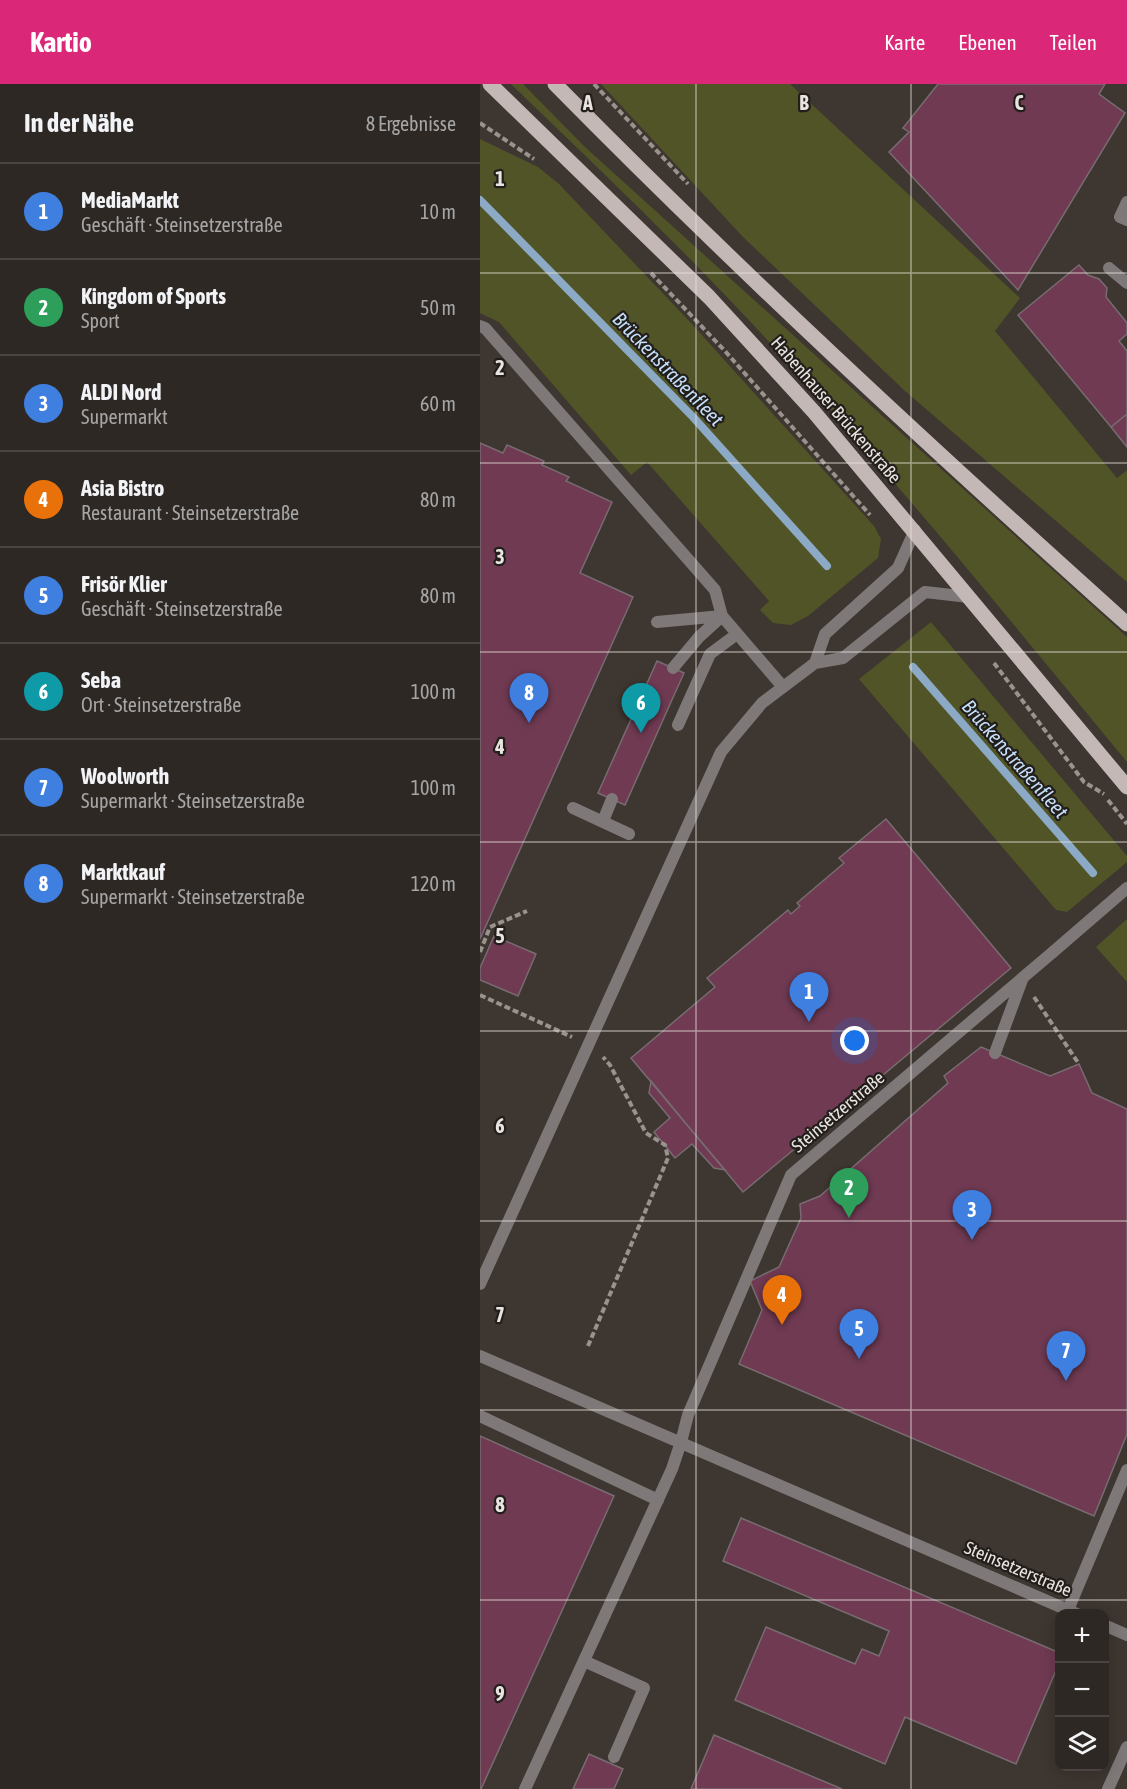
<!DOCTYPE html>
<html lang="de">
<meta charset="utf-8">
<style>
:root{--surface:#2e2824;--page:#3a3431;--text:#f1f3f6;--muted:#a7a6a6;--line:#494441;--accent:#db2777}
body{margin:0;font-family:"Asap Condensed",sans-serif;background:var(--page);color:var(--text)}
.controls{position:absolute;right:18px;bottom:18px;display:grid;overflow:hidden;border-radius:12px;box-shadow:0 3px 15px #0003}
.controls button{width:54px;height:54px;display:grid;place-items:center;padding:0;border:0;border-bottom:2px solid var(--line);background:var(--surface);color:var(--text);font:30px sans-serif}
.you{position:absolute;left:375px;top:957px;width:21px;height:21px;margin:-15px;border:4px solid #fff;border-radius:50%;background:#1a73e8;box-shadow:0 0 0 9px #1a73e833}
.badge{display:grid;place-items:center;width:39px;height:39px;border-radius:50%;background:var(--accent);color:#fff;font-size:20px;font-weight:700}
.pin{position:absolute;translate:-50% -50px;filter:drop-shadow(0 2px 3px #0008)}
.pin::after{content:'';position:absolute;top:32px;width:21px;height:18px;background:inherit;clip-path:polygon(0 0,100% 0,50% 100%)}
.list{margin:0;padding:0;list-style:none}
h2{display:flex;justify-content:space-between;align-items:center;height:78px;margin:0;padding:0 24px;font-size:26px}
h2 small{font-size:20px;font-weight:400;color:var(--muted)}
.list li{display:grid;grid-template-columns:39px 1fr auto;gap:18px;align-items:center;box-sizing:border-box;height:96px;padding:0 24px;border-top:2px solid var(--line)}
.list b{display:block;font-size:22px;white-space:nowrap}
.list p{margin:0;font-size:20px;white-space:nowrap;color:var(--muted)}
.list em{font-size:20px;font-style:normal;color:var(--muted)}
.icon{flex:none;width:33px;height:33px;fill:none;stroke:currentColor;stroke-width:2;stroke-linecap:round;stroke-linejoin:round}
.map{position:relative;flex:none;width:647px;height:1705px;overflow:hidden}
header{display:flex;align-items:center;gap:36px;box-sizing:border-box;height:84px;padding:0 30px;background:var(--accent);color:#fff}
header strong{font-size:28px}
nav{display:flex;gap:33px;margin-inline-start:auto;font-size:21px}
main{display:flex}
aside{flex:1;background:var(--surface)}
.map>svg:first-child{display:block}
</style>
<header>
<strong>Kartio</strong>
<nav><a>Karte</a><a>Ebenen</a><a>Teilen</a></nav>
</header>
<main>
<aside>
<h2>In der Nähe<small>8 Ergebnisse</small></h2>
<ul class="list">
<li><span class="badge" style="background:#3f7fe0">1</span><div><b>MediaMarkt</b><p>Geschäft · Steinsetzerstraße</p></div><em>10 m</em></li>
<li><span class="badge" style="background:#2e9e5b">2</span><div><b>Kingdom of Sports</b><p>Sport</p></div><em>50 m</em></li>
<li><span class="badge" style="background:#3f7fe0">3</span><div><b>ALDI Nord</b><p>Supermarkt</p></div><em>60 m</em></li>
<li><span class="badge" style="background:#e8710a">4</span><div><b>Asia Bistro</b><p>Restaurant · Steinsetzerstraße</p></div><em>80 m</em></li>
<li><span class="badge" style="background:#3f7fe0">5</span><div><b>Frisör Klier</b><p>Geschäft · Steinsetzerstraße</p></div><em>80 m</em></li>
<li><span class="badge" style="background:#0f9aa8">6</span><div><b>Seba</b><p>Ort · Steinsetzerstraße</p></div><em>100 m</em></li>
<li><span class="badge" style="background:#3f7fe0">7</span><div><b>Woolworth</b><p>Supermarkt · Steinsetzerstraße</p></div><em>100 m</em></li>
<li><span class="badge" style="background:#3f7fe0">8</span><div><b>Marktkauf</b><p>Supermarkt · Steinsetzerstraße</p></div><em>120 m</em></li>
</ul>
</aside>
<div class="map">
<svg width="647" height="1705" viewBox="0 0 647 1705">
<rect width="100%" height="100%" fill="#3e3630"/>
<path fill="#505426" d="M 31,0 L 43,0 L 106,64 L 647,553 L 647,678 C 527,533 408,385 279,247 C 200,162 115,81 31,0 Z
M 121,0 L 310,0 L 540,214 L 515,247 L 637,394 L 647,386 L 647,498 L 425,307 L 263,153 Z
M 0,55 L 58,83 L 79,100 L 212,240 L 394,442 L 401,455 L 398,474 L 328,532 L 311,541 L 293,539 L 280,526 L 289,517 L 167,378 L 151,391 L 19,238 L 0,229 Z
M 451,538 L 647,772 L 647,778 L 587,828 L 576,826 L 379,595 Z
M 647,835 L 647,898 L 616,863 Z"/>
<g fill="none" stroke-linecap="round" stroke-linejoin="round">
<path stroke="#8ca9c5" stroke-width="8" d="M 0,116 L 213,333 L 347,482
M 433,583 L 613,789"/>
</g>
<path fill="#6f3a52" stroke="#786c71" stroke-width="1.5" d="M 458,0 L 625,0 L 619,10 L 645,29 L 538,206 L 409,68 L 429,48 L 423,44 Z
M 599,181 L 608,191 L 619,195 L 627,204 L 626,213 L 647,239 L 647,250 L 639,257 L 647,267 L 647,330 L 631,343 L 538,231 Z
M 647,330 L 647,363 L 631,343 Z
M 0,359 L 23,369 L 27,361 L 64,377 L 62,381 L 89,393 L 86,397 L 132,418 L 100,489 L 153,513 L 0,855 Z
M 177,577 L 204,589 L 145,721 L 118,709 Z
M 406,735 L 531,884 L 263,1108 L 151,974 L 235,903 L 227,894 L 308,826 L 311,830 L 320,822 L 317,819 L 364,779 L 359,774 Z
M 14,852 L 56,870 L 38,912 L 0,896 L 0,884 Z
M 501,963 L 570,992 L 599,980 L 612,1009 L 647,1025 L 647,1350 L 614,1432 L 259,1280 L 282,1226 L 270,1197 L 299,1183 L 321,1134 L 320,1120 L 340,1112 L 468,999 L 464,992 Z
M 171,997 L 208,1042 L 245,1086 L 234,1084 L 212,1060 L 195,1074 L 174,1048 L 190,1034 L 169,1009 Z
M 0,1352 L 134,1412 L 1,1705 L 0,1705 Z
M 261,1434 L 580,1569 L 580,1577 L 536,1680 L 425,1633 L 405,1680 L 255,1616 L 286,1543 L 375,1580 L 382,1565 L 399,1572 L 409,1547 L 243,1477 Z
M 234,1651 L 362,1705 L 211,1705 Z
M 109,1670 L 143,1685 L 134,1705 L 93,1705 Z"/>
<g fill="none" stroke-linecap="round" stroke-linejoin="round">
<path stroke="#99928d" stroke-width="4" stroke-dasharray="6 3" stroke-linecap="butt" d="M 114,0 L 208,100
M 0,39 L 54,75
M 171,189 L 245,267 L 390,431
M 514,579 L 604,698 L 624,710
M 628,716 L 647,740
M 0,868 L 10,843 L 47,827
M 0,911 L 92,953
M 554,913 L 599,980
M 108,1262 L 188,1074 L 185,1061 L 166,1049 L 130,981 L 123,973"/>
<path stroke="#7e7878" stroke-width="12" d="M 647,118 L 640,133 L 647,136
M 629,184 L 647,199
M 0,242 L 5,244 L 235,506 L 242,532 L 303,603
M 177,538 L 242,532
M 193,584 L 219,553 L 242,532
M 198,641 L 230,570 L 257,550
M 93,724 L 149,750
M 123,737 L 132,715
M 515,969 L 542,896
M 0,1332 L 178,1416
M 201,1358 L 208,1331 L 311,1091 L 573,868
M 588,1526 L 647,1386
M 104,1577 L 164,1604 L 134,1673"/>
<path stroke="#7e7878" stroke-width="12" d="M 335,579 L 345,550 L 418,484 L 435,446
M 573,868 L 647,804
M 0,1200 L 241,668 L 282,619 L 335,579 L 363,574 L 445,508 L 489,513
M 0,1272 L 597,1530
M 624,1541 L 647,1551
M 45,1705 L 192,1385 L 201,1358
M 628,1705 L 647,1663"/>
<path stroke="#c4b8b7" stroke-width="15" d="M 10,0 L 229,213 L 334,328 L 647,703
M 75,0 C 259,187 452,365 647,540"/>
</g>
<path fill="none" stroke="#eae4e0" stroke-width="1.5" stroke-opacity="0.55" d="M 216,0 L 216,1705M 431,0 L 431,1705M 0,189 L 647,189M 0,379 L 647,379M 0,568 L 647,568M 0,758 L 647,758M 0,947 L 647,947M 0,1137 L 647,1137M 0,1326 L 647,1326M 0,1516 L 647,1516"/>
<g text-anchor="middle" stroke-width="4.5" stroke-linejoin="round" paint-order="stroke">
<g font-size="18" fill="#eae4e0" stroke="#221e1b">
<text transform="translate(356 326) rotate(49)" y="6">Habenhauser Brückenstraße</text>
<text transform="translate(358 1028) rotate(-40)" y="6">Steinsetzerstraße</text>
<text transform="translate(538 1485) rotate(23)" y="6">Steinsetzerstraße</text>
</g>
<g font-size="20" font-style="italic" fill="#c5dff8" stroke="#221e1b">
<text transform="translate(188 285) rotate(46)" y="7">Brückenstraßenfleet</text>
<text transform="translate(535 675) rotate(49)" y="7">Brückenstraßenfleet</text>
</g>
</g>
<g font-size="20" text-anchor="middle" font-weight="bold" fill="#eae4e0" stroke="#221e1b" stroke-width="4.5" stroke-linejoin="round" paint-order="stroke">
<text x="108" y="26">A</text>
<text x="324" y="26">B</text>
<text x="539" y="26">C</text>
<text x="20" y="102">1</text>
<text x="20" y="291">2</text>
<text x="20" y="480">3</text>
<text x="20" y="670">4</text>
<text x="20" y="859">5</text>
<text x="20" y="1049">6</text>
<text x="20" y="1238">7</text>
<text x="20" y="1428">8</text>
<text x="20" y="1617">9</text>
</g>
</svg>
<div class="controls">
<button>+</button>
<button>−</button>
<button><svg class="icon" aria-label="layers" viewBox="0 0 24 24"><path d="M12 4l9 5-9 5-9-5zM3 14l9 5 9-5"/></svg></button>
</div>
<div class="you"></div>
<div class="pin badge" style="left:329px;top:938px;background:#3f7fe0">1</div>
<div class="pin badge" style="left:369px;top:1134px;background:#2e9e5b">2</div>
<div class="pin badge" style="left:492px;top:1156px;background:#3f7fe0">3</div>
<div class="pin badge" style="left:302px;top:1241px;background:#e8710a">4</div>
<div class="pin badge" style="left:379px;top:1275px;background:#3f7fe0">5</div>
<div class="pin badge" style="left:161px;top:649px;background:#0f9aa8">6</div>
<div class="pin badge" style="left:586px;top:1297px;background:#3f7fe0">7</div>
<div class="pin badge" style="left:49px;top:639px;background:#3f7fe0">8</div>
</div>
</main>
